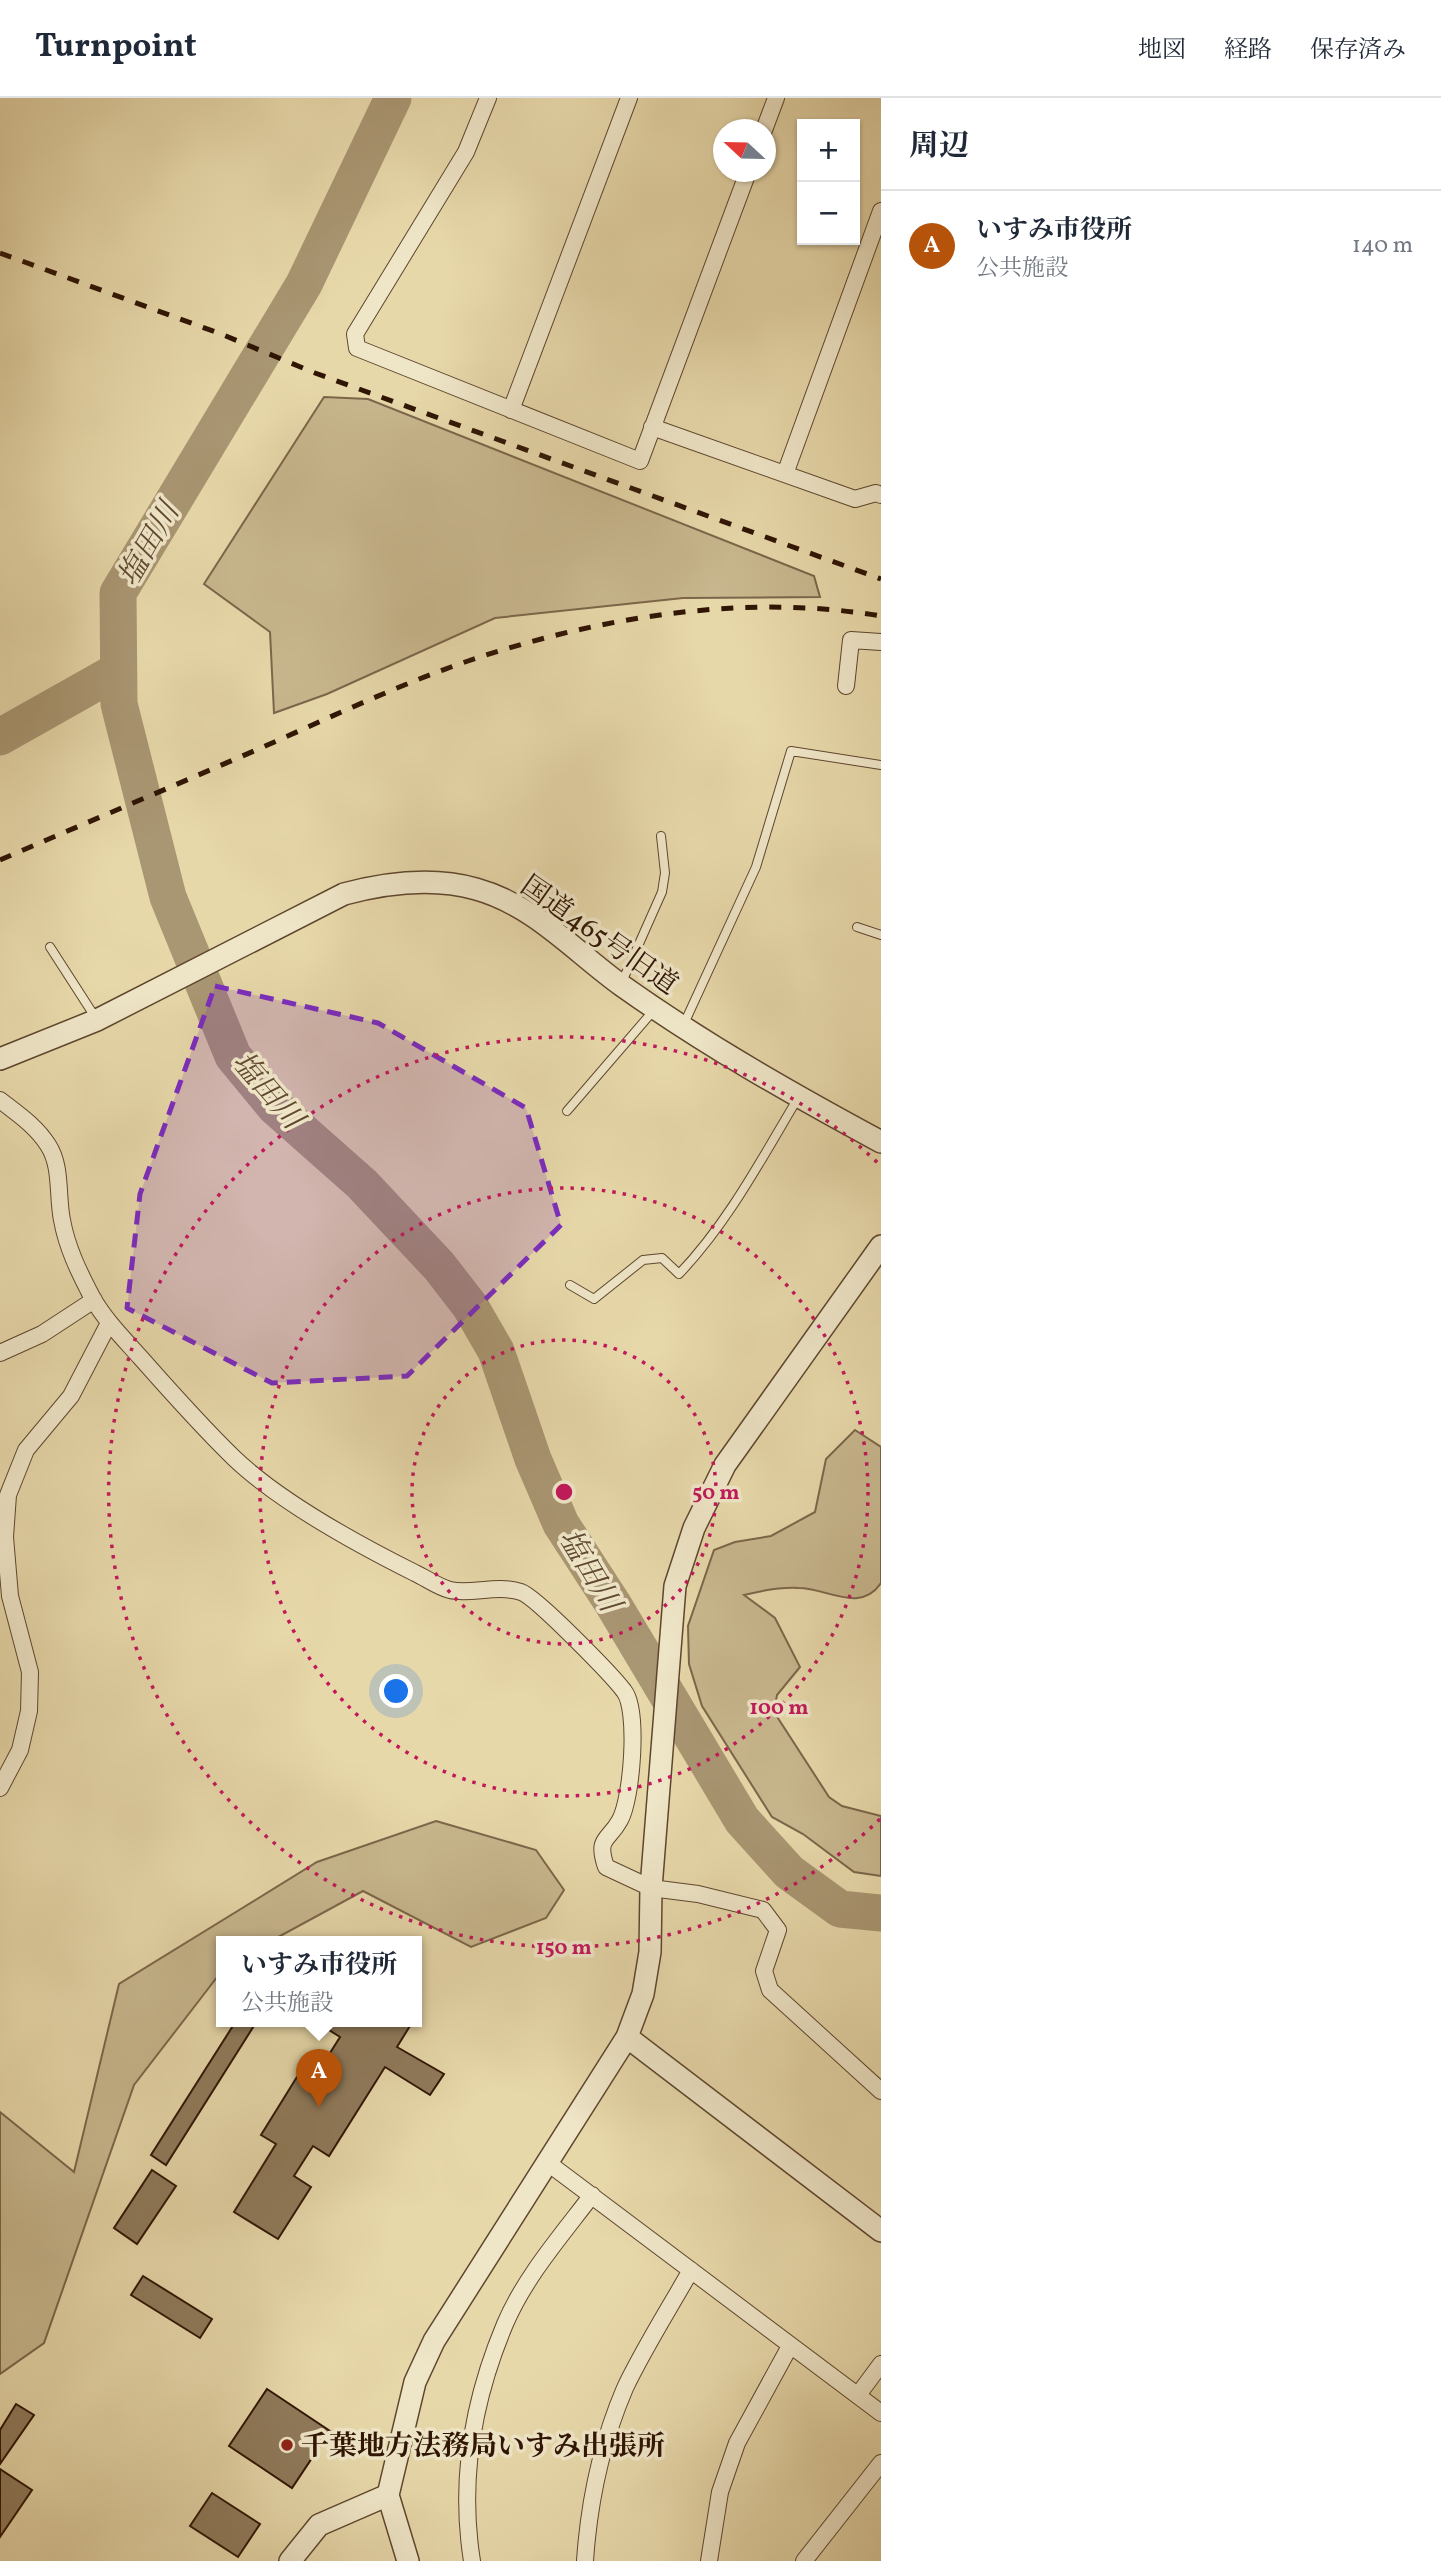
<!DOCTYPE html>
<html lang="ja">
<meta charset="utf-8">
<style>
:root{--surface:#fff;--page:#f6f6f7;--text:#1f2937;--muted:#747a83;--line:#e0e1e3;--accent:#b45309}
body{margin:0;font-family:Vollkorn,"Noto Serif JP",serif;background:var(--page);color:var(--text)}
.controls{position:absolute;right:21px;top:21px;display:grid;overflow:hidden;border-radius:0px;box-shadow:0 2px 5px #0004}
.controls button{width:63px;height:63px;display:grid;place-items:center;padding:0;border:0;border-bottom:2px solid var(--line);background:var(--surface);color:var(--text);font:35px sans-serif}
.compass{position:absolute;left:713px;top:21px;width:63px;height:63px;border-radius:50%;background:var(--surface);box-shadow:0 2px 5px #0004;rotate:292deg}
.you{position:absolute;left:397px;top:1594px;width:24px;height:24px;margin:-18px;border:5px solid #fff;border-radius:50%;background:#1a73e8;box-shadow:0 0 0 10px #1a73e833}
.badge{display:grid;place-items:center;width:46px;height:46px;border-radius:50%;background:var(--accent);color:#fff;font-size:23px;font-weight:700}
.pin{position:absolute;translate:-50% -58px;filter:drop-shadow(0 2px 4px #0008)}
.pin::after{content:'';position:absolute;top:37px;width:24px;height:21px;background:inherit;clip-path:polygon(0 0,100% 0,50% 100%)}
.popup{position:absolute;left:216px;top:1838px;width:206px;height:91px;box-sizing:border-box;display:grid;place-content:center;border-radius:0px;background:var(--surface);filter:drop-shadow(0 2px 5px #0005);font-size:23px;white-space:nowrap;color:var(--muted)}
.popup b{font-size:26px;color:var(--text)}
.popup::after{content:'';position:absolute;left:50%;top:100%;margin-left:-14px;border:14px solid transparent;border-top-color:var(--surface)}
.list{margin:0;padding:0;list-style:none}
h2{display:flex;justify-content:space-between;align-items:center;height:91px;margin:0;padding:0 28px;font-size:30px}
h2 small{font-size:23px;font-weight:400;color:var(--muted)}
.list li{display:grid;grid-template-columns:46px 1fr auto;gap:21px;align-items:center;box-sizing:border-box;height:112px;padding:0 28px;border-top:2px solid var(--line)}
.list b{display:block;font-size:26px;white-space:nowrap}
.list p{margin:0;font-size:23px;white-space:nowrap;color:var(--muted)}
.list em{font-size:23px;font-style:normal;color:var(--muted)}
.map{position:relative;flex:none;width:881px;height:2463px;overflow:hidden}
header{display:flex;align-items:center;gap:42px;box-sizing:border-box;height:98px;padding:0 35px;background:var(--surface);border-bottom:2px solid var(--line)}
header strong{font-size:33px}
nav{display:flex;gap:38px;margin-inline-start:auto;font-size:24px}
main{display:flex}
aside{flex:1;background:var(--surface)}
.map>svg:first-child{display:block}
</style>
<header>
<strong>Turnpoint</strong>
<nav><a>地図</a><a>経路</a><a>保存済み</a></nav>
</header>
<main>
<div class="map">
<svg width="881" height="2463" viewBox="0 0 881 2463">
<rect width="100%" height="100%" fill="#e7d8aa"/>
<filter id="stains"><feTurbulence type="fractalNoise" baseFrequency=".00286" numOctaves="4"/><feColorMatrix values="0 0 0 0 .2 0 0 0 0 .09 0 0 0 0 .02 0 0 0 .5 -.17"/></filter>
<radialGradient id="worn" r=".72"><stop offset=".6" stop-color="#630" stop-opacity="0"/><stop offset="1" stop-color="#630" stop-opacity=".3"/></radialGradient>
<path fill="#c8b78e" stroke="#7c664a" stroke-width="2" d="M 324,299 L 368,301 L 814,478 L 820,499 L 683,500 L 495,520 L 327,596 L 274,615 L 270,534 L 204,486 Z
M 855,1332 L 881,1349 L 881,1485 C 860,1516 827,1490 799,1490 C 782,1489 760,1493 744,1497 L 775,1520 L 800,1569 L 777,1597 L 774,1614 L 829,1699 L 842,1708 L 881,1718 L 881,1778 L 854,1774 L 803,1736 L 772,1719 L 702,1608 L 689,1566 L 688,1528 L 714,1452 L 735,1444 L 771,1438 L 815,1414 L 826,1361 Z
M 436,1723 L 536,1752 L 564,1792 L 546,1820 L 471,1849 L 363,1793 L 271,1843 L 221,1843 L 221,1874 L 134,1987 L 44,2245 L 0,2276 L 0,2014 L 74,2074 L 119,1886 L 317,1764 Z"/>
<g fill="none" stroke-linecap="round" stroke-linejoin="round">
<path stroke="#a99672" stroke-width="37" d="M 393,0 L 304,186 L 118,495 L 119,606 L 168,799 L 233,958 L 275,1009 L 362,1086 L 439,1168 L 470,1208 L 496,1253 L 533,1361 L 561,1426 L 613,1506 L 742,1722 L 789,1774 L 840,1811 L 881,1815
M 0,639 L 117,573"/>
</g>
<path fill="#8f7a5b" stroke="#301505" stroke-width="2" d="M 236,1923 L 257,1923 L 166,2067 L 151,2057 Z
M 315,1923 L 413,1923 L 397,1949 L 444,1976 L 430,1997 L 385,1969 L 329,2058 L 313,2048 L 294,2078 L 311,2089 L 278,2141 L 234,2114 L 276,2046 L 261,2037 L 300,1974 L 313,1982 L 340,1939 Z
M 152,2072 L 176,2088 L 137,2146 L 114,2130 Z
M 143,2178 L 212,2221 L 200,2240 L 131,2197 Z
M 267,2291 L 330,2333 L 292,2390 L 229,2348 Z
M 16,2306 L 34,2317 L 0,2366 L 0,2332 Z
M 0,2371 L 32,2392 L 0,2439 Z
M 212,2395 L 260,2426 L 238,2459 L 190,2428 Z"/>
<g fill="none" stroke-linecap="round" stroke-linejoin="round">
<defs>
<path id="service" d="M 857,829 L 881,837
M 50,849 L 97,922
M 622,884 L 662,794 L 665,775 L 661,738
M 683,928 L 756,769 L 791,653 L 881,667
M 567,1013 L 654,912
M 570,1187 L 594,1201 L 643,1162 L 662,1160 L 679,1176 C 728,1125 762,1060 798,1000"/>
<path id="minor" d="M 488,0 L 466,54 L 355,236 L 357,250 L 640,363 L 748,74
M 764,32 L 776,0
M 511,312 L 629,0
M 652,329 L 855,401 L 876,395 L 881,397
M 785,376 L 881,113
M 846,588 L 851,542 L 881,544
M 0,1002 C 18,1016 36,1028 48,1047 C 62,1068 57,1098 62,1122 C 67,1150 79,1174 92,1199 C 104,1221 123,1240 140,1259 C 170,1293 201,1328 234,1360 C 279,1403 359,1447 415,1475 C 426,1480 438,1489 450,1492 C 471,1497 497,1486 521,1494 C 536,1499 612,1577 624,1593 C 639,1612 632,1700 620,1722 C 608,1744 596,1739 606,1769 L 651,1790 L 698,1796 L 763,1812 L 778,1832 L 764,1873 L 770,1892 L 881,1993
M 0,1255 L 42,1236 L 94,1202
M 0,1690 L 20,1652 L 29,1613 L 30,1574 L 10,1498 L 5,1439 L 8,1397 L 26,1352 L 71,1298 L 109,1225
M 548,2065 L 881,2315
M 858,2297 L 881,2266
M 472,2463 C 459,2382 473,2302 505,2226 C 525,2179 561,2138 592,2097
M 585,2463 C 589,2403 601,2346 625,2290 C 644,2250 669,2211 691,2172
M 709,2463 L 720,2394 L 737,2345 L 790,2248
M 804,2463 L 881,2365"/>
<path id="tertiary" d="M 0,961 L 97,922 L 344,796 C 385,785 434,779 476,791 C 534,807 574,853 621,887 C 704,946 792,996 881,1044
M 627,1939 L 881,2133
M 290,2463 L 319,2427 L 388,2397
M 408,2463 L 388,2397 L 415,2284 L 434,2243 L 627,1939 L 643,1896 L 650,1854 L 651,1790 L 675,1488 L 694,1430 L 725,1367 L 881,1148"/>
</defs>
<use href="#service" stroke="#5e462e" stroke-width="10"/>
<use href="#minor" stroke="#5e462e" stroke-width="18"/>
<use href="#tertiary" stroke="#5e462e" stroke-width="24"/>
<use href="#service" stroke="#efe6c8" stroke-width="8"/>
<use href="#minor" stroke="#efe6c8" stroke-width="16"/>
<use href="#tertiary" stroke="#efe6c8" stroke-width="21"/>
<path stroke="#301505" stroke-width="5" stroke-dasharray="12 12" stroke-linecap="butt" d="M 0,155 L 221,236 L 315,275 L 881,481
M 0,762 C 88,724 176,687 263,649 C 331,619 398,587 468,563 C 598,519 745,495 881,518"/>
</g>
<path fill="#7b2cbf" fill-opacity="0.2" stroke="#7b2cbf" stroke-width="5" stroke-dasharray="14 9" stroke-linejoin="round" d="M 215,888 L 378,925 L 526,1010 L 561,1127 L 407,1278 L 272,1285 L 127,1210 L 140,1096 Z"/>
<g fill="none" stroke="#c2185b" stroke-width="3.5" stroke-dasharray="3.5 7">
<circle cx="564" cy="1394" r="152"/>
<circle cx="564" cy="1394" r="304"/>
<path d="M880 1721A455 455 0 1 1 880 1067"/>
</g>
<circle fill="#8f2418" stroke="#efe6c8" stroke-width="2.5" cx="287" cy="2347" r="7"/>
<g text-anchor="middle" stroke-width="7" stroke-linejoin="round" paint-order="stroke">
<g font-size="28" fill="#301505" stroke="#efe6c8">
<text transform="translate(600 836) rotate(35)" y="10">国道465号旧道</text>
</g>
<g font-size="28" font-weight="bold" fill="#301505" stroke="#efe6c8" text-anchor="start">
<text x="301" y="2357">千葉地方法務局いすみ出張所</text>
</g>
<g font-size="30" font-style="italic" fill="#604931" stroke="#efe6c8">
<text transform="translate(148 446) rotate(-60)" y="10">塩田川</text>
<text transform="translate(268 992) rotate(49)" y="10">塩田川</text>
<text transform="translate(590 1472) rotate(59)" y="10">塩田川</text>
</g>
</g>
<circle cx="564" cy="1394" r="10" fill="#c2185b" stroke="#efe6c8" stroke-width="3.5"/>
<g font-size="21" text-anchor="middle" font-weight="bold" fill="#c2185b" stroke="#efe6c8" stroke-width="7" stroke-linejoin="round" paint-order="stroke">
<text x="716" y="1401">50 m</text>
<text x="779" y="1616">100 m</text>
<text x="564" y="1856">150 m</text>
</g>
<rect width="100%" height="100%" filter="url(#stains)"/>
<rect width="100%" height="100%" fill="url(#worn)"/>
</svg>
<div class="controls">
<button>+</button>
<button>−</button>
</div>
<svg class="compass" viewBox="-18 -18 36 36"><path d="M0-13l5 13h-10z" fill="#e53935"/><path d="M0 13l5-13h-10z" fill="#747a83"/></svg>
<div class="you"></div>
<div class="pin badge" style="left:319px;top:2009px">A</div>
<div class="popup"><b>いすみ市役所</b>公共施設</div>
</div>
<aside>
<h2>周辺<small></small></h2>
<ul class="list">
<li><span class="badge">A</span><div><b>いすみ市役所</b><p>公共施設</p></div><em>140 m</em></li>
</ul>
</aside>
</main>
